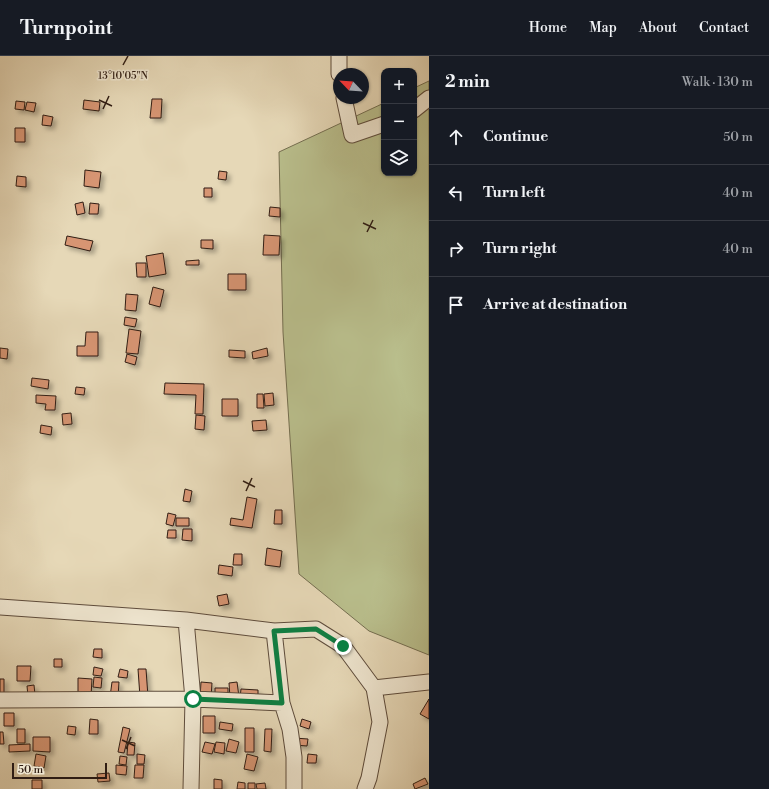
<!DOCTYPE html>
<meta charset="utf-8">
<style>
:root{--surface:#171b24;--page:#20242c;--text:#f1f3f6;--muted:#9ea1a6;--line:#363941}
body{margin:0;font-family:"Libre Bodoni",serif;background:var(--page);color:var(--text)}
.controls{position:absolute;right:12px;top:12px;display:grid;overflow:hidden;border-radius:8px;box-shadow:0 1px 3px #0004}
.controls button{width:36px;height:36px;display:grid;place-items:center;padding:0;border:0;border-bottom:1px solid var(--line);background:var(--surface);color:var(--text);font:20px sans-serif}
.compass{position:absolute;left:333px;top:12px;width:36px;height:36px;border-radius:50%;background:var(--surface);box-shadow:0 1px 3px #0004;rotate:295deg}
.scale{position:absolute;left:12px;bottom:10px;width:95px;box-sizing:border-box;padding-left:4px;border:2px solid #301d13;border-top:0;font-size:11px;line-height:14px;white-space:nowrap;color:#301d13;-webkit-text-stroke:3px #efe6d0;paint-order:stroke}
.stop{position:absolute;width:12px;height:12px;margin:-9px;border:3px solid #0b8043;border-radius:50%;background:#fff}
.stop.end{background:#0b8043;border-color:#fff;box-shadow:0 1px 4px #0008}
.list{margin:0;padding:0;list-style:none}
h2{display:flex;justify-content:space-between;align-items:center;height:52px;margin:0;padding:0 16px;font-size:17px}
h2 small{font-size:13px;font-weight:400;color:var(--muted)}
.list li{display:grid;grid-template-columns:26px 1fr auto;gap:12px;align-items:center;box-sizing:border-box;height:56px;padding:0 16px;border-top:1px solid var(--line)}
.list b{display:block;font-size:15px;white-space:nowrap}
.list em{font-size:13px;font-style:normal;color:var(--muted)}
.icon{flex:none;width:22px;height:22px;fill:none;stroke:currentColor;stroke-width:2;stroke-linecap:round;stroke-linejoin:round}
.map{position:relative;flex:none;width:429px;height:733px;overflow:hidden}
header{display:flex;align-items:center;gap:24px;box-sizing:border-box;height:56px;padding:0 20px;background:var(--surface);border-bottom:1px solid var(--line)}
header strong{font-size:19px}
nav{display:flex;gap:22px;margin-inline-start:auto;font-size:14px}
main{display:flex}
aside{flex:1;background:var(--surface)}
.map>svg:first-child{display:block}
</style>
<header>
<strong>Turnpoint</strong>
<nav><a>Home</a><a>Map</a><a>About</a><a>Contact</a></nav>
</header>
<main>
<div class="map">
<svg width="429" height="733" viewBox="0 0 429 733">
<defs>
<filter id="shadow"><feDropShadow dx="3.5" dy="3.5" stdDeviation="2" flood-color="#0004"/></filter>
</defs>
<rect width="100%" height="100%" fill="#e6d8b7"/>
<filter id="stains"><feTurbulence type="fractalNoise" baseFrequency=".005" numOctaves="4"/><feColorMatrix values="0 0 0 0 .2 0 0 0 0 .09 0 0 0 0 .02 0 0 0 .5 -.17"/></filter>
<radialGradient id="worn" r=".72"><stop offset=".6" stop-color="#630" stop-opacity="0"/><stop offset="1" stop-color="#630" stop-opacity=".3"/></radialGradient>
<path fill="#b9be8c" stroke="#746e50" d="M 429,25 L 429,599 L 369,575 L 299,518 L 283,276 L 279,96 L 384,47 L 384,117 L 414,117 L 414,32 Z"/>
<path fill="#d79573" stroke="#301d13" filter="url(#shadow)" d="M 152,43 L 162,43 L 161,62 L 150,62 Z
M 84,44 L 100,46 L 99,55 L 83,53 Z
M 16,45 L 25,46 L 24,54 L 15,53 Z
M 27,46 L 36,47 L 34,56 L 25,54 Z
M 43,59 L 53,61 L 51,70 L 42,69 Z
M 15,72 L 25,72 L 25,86 L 15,86 Z
M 85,114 L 101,116 L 99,132 L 84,130 Z
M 219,115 L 227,116 L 226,124 L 218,123 Z
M 17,120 L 26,121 L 26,131 L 16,130 Z
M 204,132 L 212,132 L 212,141 L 204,141 Z
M 83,146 L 85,157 L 77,159 L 75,148 Z
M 90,147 L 99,148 L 98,158 L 89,158 Z
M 270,151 L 280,152 L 280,161 L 269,160 Z
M 264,179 L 280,180 L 279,199 L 263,199 Z
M 67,180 L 93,185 L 90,195 L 65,189 Z
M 201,184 L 213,184 L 213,193 L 201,192 Z
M 163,197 L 166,218 L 149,221 L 146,200 Z
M 199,204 L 199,209 L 186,209 L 186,205 Z
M 136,207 L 146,207 L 146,221 L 137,221 Z
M 228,218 L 246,218 L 246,234 L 228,234 Z
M 153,231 L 164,234 L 160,251 L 149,248 Z
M 126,238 L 138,239 L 136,255 L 125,254 Z
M 125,261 L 137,263 L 135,271 L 124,269 Z
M 129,273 L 141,275 L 138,298 L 126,297 Z
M 86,276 L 98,276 L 98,300 L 77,300 L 77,290 L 85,290 Z
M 0,292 L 8,293 L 7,303 L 0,302 Z
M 267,292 L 268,300 L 253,303 L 252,296 Z
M 229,294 L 245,295 L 245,302 L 229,301 Z
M 127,298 L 137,301 L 135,309 L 125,306 Z
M 32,322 L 49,324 L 48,333 L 31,330 Z
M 165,327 L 204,328 L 203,358 L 195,358 L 196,339 L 164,338 Z
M 76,331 L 85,332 L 84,339 L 75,338 Z
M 273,337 L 274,349 L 265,350 L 264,338 Z
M 257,338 L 263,338 L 264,352 L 257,352 Z
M 36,339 L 56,340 L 55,354 L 45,354 L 46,348 L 36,347 Z
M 222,343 L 238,343 L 238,360 L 222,360 Z
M 71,357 L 72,368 L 63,369 L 62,358 Z
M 196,359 L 205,360 L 204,374 L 195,373 Z
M 266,364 L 267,374 L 253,375 L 252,365 Z
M 41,369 L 52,371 L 51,379 L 40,377 Z
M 185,433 L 192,435 L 190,446 L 183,445 Z
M 247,441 L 257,443 L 252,472 L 230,469 L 231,462 L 243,464 Z
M 275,454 L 282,454 L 282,468 L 274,468 Z
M 168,457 L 176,459 L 173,470 L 166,468 Z
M 176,462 L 189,462 L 189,470 L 176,470 Z
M 183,473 L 192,473 L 192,485 L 182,484 Z
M 168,474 L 176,474 L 176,482 L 167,482 Z
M 267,492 L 282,495 L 280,511 L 265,509 Z
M 234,498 L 242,498 L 242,509 L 233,509 Z
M 219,509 L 233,511 L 232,520 L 218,518 Z
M 227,538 L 229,548 L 219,550 L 217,540 Z
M 94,593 L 102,593 L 102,602 L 93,601 Z
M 54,603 L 62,603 L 62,611 L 54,611 Z
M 17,610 L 31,610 L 30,625 L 17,625 Z
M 94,611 L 103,613 L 101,620 L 93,619 Z
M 120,613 L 128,615 L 127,622 L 118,621 Z
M 138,613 L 146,613 L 148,641 L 140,641 Z
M 94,621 L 102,622 L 101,632 L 93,631 Z
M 78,622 L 92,623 L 91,640 L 78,640 Z
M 0,623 L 4,623 L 4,640 L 0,640 Z
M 112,626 L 119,626 L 118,641 L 110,641 Z
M 201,626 L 212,627 L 211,642 L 200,642 Z
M 237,626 L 239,641 L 230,642 L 229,627 Z
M 34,629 L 35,639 L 28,640 L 27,630 Z
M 215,632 L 228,632 L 228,643 L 215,643 Z
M 241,633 L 258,634 L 258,642 L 240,642 Z
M 429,643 L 429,663 L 420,658 Z
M 4,657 L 14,657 L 14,670 L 4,670 Z
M 203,660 L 215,660 L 215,677 L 203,677 Z
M 90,663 L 98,664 L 98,678 L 89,678 Z
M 302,663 L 311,666 L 309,673 L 300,670 Z
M 220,666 L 233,668 L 232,675 L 219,673 Z
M 68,670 L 76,671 L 75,679 L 67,678 Z
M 123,671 L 130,673 L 124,697 L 118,696 Z
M 245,672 L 254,672 L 254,696 L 245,696 Z
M 17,673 L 25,673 L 25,687 L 17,687 Z
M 265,673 L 272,673 L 271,696 L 264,695 Z
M 0,676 L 3,676 L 4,688 L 0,688 Z
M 33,681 L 50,681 L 50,696 L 33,695 Z
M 294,682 L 308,683 L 307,690 L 294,689 Z
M 229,683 L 239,686 L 236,697 L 226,695 Z
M 128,686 L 135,687 L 134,699 L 127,699 Z
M 205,686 L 215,688 L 212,698 L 202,696 Z
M 216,686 L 225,687 L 224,698 L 214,696 Z
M 30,688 L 30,695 L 9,696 L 9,689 Z
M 36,698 L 46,700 L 44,712 L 34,710 Z
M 137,698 L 145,699 L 144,708 L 137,708 Z
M 247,698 L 258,701 L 254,715 L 244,713 Z
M 308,698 L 317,699 L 316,707 L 307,707 Z
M 120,700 L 127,701 L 126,709 L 119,708 Z
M 116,709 L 127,710 L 126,719 L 116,718 Z
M 135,709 L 144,709 L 143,722 L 134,722 Z
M 109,717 L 110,725 L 98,726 L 97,718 Z
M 425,722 L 428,728 L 415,733 L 413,728 Z
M 214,723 L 222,724 L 222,733 L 214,733 Z
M 32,724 L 42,724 L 42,733 L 32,733 Z
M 238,726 L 245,727 L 245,733 L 237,733 Z
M 248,727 L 255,727 L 255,733 L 248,733 Z
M 265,727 L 266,733 L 257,733 L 256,728 Z"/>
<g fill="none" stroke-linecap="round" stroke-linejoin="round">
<defs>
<path id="street" d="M 339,0 L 339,18
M 344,42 L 352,79 L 384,68
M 414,54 L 429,42
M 0,551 L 186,564 L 274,575 L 316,573 L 343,590 L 374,632 L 380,666 L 369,722 L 365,733
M 186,564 L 193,643 L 191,733
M 274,575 L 282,647 L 290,673 L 294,701 L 294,733
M 374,632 L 429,626
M 0,644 L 193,643 L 282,647"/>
</defs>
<use href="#street" stroke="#5e4c3c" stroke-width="17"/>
<use href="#street" stroke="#efe6d0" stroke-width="15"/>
</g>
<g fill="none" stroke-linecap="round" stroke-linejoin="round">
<path stroke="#0b8043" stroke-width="5" d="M 193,643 L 282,647 L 274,575 L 316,573 L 343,590"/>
</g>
<path fill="none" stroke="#301d13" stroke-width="1.5" d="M 123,9 L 128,0M 99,44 L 112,50M 103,53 L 109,40M 363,167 L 376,173M 367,176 L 373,164M 243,425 L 255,431M 246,435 L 252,422M 122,684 L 135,690M 126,693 L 131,681"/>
<g font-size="10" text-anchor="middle" fill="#301d13" stroke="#efe6d0" stroke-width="3" stroke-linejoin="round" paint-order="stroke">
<text x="123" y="23">13°10'05"N</text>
</g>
<rect width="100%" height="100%" filter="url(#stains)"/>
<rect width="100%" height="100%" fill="url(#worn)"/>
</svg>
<div class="controls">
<button>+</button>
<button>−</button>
<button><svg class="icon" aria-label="layers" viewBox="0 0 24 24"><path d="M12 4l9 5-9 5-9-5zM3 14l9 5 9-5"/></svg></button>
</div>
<svg class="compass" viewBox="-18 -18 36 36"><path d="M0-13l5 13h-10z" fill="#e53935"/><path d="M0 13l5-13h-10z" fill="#9ea1a6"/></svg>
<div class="scale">50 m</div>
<div class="stop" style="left:193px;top:643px"></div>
<div class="stop end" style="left:343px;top:590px"></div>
</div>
<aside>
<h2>2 min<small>Walk · 130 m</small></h2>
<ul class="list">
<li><svg class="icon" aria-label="ahead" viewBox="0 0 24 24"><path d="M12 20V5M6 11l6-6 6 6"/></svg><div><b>Continue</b></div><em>50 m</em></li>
<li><svg class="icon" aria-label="left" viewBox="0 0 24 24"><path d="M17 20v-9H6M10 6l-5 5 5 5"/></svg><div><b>Turn left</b></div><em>40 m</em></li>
<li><svg class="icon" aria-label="right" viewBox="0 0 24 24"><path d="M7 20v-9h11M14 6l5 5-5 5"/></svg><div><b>Turn right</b></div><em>40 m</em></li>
<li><svg class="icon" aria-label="arrive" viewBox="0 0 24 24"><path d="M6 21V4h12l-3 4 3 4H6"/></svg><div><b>Arrive at destination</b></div></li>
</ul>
</aside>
</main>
